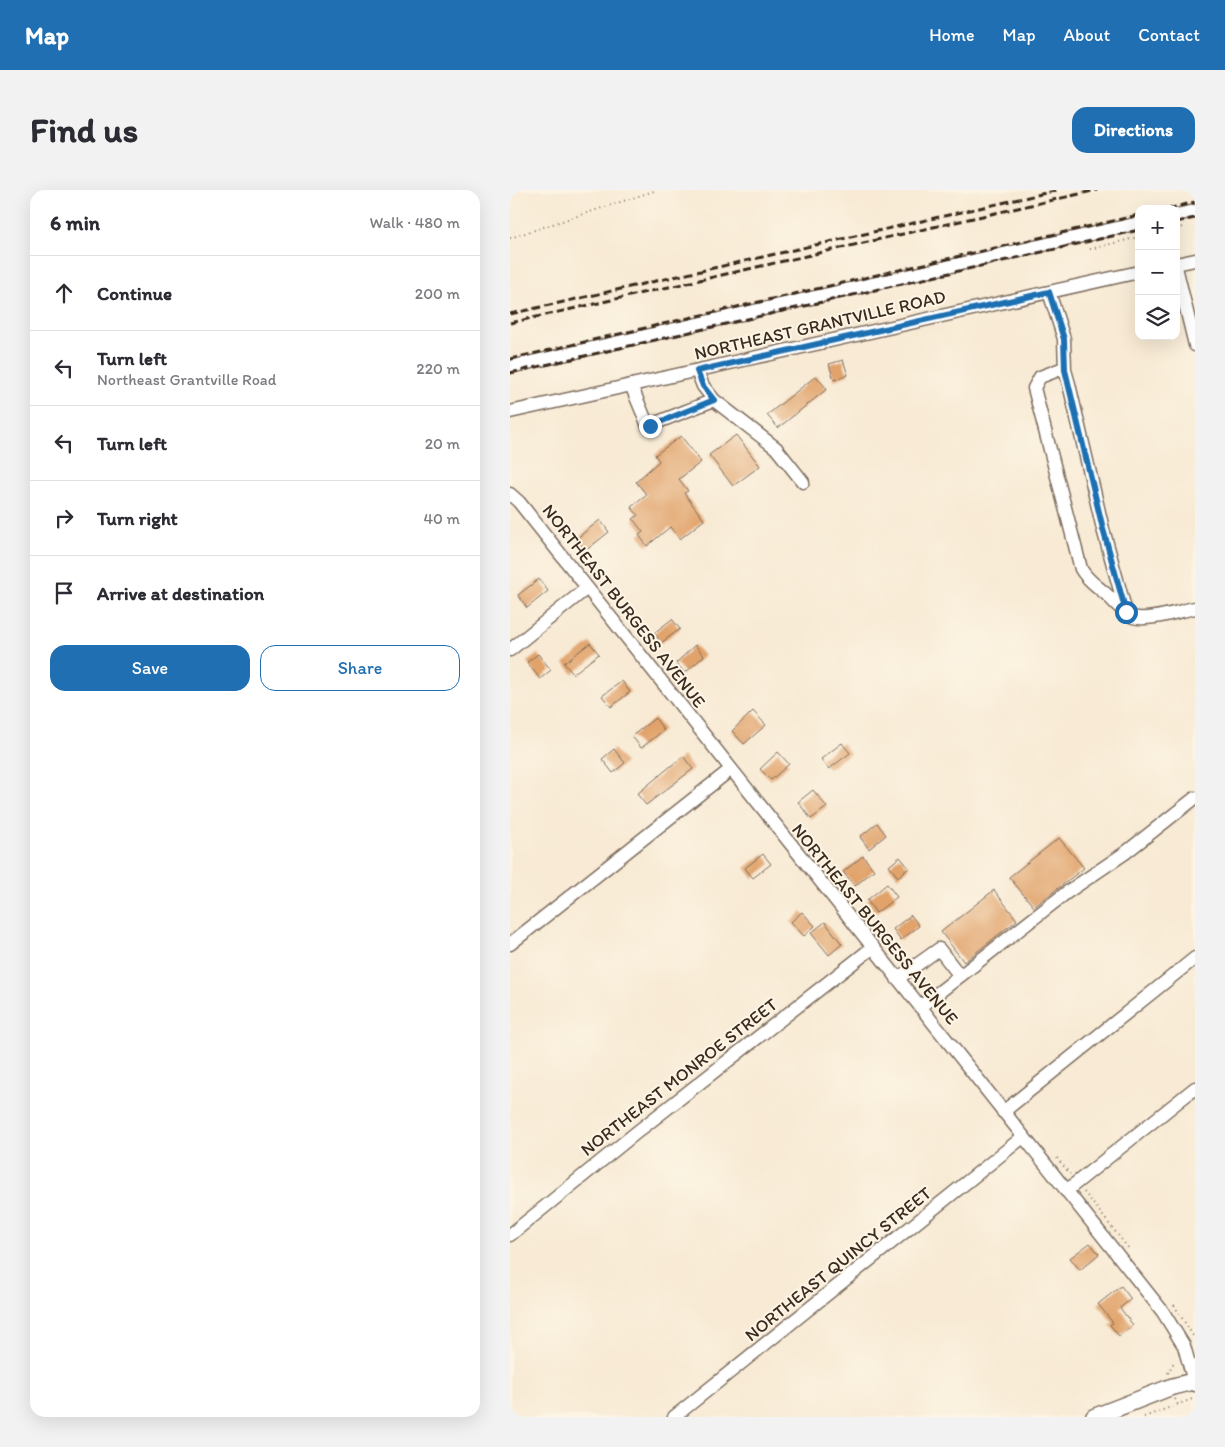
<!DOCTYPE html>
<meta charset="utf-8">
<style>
:root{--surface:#fff;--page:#f2f2f3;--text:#2b2b33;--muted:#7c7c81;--line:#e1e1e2;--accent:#1f6fb2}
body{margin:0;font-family:Itim,sans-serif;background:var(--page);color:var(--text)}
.controls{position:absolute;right:15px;top:15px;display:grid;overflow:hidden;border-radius:10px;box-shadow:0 5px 20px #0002}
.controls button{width:45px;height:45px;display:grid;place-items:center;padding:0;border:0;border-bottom:1px solid var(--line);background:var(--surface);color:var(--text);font:25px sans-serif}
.stop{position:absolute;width:15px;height:15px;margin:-11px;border:4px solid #1f6fb2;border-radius:50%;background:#fff}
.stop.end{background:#1f6fb2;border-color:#fff;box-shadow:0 1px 5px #0008}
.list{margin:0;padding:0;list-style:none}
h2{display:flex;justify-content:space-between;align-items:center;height:65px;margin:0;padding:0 20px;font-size:21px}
h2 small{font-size:16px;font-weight:400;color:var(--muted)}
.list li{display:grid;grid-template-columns:32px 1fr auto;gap:15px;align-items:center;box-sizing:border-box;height:75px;padding:0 20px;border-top:1px solid var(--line)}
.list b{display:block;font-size:19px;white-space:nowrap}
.list p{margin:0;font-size:16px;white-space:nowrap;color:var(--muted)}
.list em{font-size:16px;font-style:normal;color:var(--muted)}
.actions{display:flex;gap:10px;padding:15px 20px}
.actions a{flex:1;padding:11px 0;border:1px solid var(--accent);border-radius:15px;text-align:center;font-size:18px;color:var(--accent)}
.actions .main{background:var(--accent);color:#fff}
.icon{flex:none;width:28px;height:28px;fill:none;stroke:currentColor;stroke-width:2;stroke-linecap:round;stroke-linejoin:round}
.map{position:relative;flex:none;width:685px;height:1227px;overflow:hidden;border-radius:15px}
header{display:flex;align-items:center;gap:30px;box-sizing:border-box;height:70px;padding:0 25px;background:var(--accent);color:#fff}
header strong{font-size:24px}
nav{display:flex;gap:28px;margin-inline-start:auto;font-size:18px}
.intro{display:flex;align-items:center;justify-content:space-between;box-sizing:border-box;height:120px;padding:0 30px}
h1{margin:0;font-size:35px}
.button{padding:12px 22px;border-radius:15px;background:var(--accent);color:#fff;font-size:18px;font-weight:700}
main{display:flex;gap:30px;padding:0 30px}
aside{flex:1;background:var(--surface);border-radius:15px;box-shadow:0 5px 20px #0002}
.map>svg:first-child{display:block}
</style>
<header>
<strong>Map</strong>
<nav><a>Home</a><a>Map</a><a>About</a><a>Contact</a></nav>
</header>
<div class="intro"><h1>Find us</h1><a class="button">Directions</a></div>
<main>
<aside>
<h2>6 min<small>Walk · 480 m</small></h2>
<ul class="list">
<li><svg class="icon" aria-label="ahead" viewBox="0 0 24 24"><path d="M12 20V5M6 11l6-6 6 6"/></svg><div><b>Continue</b></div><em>200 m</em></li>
<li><svg class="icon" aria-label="left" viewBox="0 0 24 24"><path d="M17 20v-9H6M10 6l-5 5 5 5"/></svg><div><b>Turn left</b><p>Northeast Grantville Road</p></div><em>220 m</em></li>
<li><svg class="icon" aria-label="left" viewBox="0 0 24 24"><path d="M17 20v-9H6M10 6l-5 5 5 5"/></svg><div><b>Turn left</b></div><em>20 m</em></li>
<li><svg class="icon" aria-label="right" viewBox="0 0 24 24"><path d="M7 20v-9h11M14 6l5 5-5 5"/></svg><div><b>Turn right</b></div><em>40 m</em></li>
<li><svg class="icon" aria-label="arrive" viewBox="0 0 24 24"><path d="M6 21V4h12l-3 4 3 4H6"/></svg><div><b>Arrive at destination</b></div></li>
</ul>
<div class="actions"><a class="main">Save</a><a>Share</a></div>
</aside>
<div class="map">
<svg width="685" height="1227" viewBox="0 0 685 1227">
<rect width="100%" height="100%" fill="#fcf5e5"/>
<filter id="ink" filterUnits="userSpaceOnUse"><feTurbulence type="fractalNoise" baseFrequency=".02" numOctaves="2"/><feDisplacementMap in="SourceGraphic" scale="10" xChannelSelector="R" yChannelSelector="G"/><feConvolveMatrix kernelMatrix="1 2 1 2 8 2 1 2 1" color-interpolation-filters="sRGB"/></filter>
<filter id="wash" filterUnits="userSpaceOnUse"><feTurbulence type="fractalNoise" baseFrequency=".0096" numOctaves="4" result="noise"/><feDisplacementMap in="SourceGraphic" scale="20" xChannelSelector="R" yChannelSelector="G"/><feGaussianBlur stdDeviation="1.12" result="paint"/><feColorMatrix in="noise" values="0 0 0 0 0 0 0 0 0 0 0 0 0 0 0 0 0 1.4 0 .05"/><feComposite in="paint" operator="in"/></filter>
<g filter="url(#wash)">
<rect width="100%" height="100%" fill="#f8ead4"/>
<g id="blocks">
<path fill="#e1a36b" d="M 333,170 L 338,185 L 324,190 L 319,174 Z
M 306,186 L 317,199 L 268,238 L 257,225 Z
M 226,245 L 250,276 L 223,296 L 199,265 Z
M 171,246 L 191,272 L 169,289 L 178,301 L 174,303 L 194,330 L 170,349 L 160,337 L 137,356 L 129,345 L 133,342 L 123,329 L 128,325 L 121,317 L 137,305 L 126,292 L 149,271 L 145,265 Z
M 90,330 L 99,342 L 75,361 L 66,349 Z
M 29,389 L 38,401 L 17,418 L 8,405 Z
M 162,429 L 170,439 L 151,453 L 144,443 Z
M 80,453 L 89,464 L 63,484 L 54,473 Z
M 185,455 L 194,466 L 175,483 L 166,473 Z
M 28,464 L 41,480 L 30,489 L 17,472 Z
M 112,491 L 120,502 L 101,517 L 92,506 Z
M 243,521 L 256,535 L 234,554 L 222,541 Z
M 145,528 L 154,540 L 131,558 L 122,546 Z
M 332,553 L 340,563 L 319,579 L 311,569 Z
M 104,559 L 115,573 L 103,583 L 92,569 Z
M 268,562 L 279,574 L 261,590 L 250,579 Z
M 173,566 L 183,579 L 136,615 L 127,604 Z
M 303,600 L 317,617 L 301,629 L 288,612 Z
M 367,633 L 376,645 L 359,659 L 350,647 Z
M 549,648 L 574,678 L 524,717 L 499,687 Z
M 253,664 L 261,674 L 243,688 L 235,678 Z
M 353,666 L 364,680 L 345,696 L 333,682 Z
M 390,667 L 399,678 L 388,687 L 379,676 Z
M 377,694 L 387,707 L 366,723 L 357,710 Z
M 484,700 L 507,730 L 454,772 L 431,742 Z
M 292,722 L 305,736 L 294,746 L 281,732 Z
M 401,725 L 409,736 L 391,750 L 383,739 Z
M 315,732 L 332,754 L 319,765 L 301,743 Z
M 580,1053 L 589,1064 L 570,1080 L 560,1068 Z
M 611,1096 L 621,1109 L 610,1118 L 623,1135 L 609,1146 L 600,1135 L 603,1133 L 588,1114 Z"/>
</g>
</g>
<g filter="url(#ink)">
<use href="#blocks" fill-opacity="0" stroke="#7d6d5e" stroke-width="1"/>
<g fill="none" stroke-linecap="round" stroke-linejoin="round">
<defs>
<path id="minor" d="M 666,25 L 685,21
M 666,74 L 685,70
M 666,77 L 685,155
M 539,102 L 554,149 L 555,180
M 0,177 L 629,33
M 187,181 L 193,196 L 204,210 L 266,258 L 293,292
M 121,195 L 138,236 L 204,210
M 0,222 L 629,82
M 0,304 L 9,312 L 653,1122 L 674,1156 L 685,1195
M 616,422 L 593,339 L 559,194 L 555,180 L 551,179 L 530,187 L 524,198 L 571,379 C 577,390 587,396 596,404 C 604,411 613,423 623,427 C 638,432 669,421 685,418
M 0,460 L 77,398
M 0,754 L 220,580
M 450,786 L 556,703 L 615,663 L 685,608
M 387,789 L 429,759 L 450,786 L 410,817
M 493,922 L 685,768
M 556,1001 L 685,898
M 0,1045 L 127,942 L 362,758
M 164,1227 L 513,947"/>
<path id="major" d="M 584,1227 L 661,1197 L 685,1191"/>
</defs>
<use href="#minor" stroke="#7d6d5e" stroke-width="15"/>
<use href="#major" stroke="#7d6d5e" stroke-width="19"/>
<path stroke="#7d6d5e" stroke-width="2" stroke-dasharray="1 4" stroke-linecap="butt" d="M 666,38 L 673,37
M 0,48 L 147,0
M 580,59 L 629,47
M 547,968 L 560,984
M 574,1002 L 619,1059
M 664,1115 L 685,1149
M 658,1183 L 663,1174 L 667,1172
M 665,1209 L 668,1215
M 634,1227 L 685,1208"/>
<use href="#minor" stroke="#fff" stroke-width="12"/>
<use href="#major" stroke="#fff" stroke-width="16"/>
<path stroke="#3b2a1e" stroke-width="3" stroke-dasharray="8 4" stroke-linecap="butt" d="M 658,19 L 685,12
M 666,32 L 685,28
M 0,124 L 549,0
M 0,133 L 587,0
M 0,169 L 629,25
M 0,183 L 629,40"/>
</g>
</g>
<g fill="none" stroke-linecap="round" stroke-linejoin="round" filter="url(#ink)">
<path stroke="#1f6fb2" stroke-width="6" d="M 140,236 L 204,210 L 193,196 L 187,181 L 539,102 L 554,149 L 555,180 L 593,339 L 616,422"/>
</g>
<g text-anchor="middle" stroke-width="4" stroke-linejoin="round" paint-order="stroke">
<g font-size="18" fill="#3b2a1e" stroke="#fcf5e5">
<text transform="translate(310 135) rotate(-13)" y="6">NORTHEAST GRANTVILLE ROAD</text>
<text transform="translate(114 416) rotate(52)" y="6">NORTHEAST BURGESS AVENUE</text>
<text transform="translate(365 734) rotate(51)" y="6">NORTHEAST BURGESS AVENUE</text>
<text transform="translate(169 887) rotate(-38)" y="6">NORTHEAST MONROE STREET</text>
<text transform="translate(328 1074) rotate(-39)" y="6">NORTHEAST QUINCY STREET</text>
</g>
</g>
</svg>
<div class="controls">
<button>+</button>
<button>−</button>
<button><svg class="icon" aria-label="layers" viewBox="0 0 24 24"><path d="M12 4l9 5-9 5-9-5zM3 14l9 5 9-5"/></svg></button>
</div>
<div class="stop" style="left:616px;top:422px"></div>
<div class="stop end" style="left:140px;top:236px"></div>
</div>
</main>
